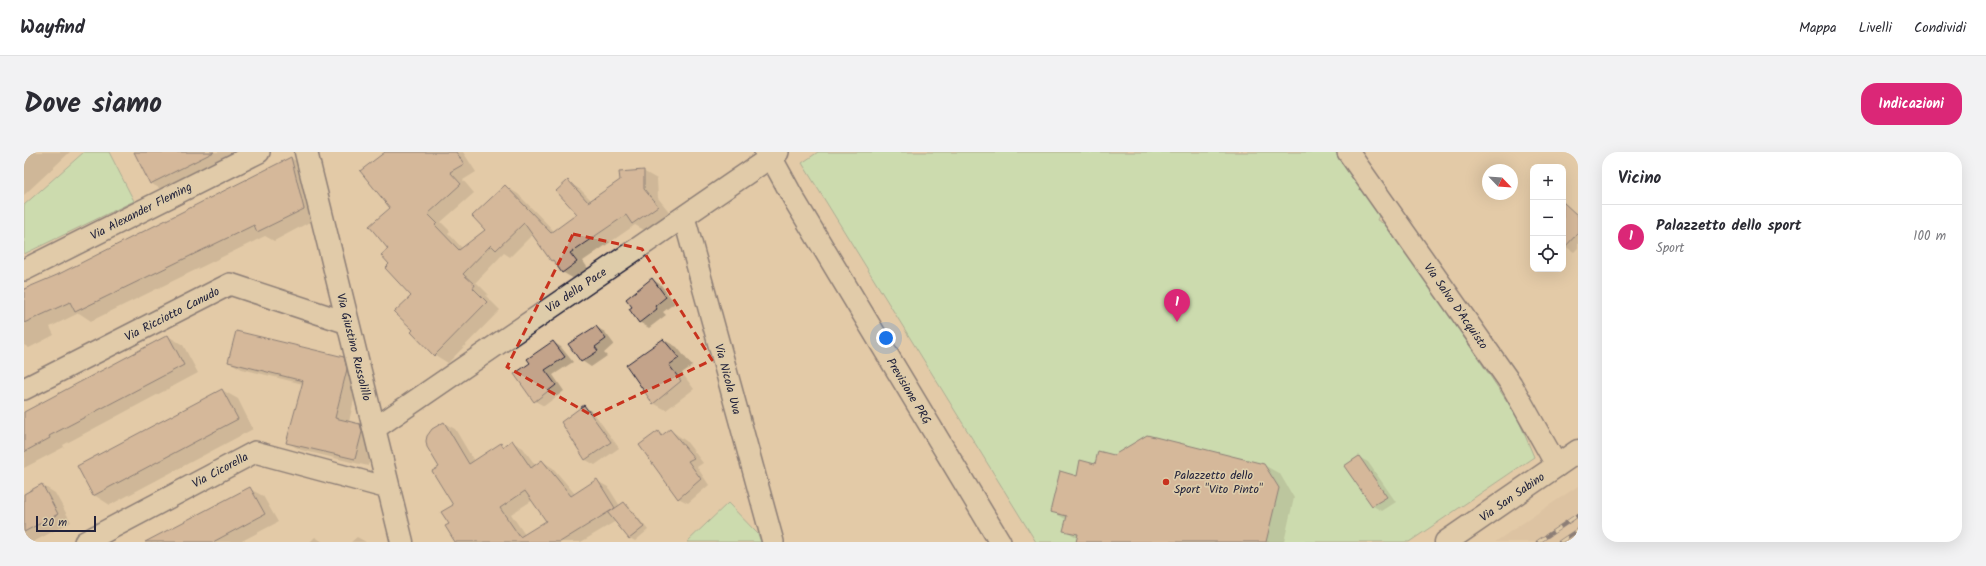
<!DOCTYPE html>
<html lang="it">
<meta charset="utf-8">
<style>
:root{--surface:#fff;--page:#f2f2f3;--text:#2b2b33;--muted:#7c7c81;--line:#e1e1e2;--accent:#db2777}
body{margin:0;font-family:Kalam,sans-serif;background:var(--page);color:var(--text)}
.controls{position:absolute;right:12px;top:12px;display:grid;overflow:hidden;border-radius:8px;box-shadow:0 4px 16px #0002}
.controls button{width:36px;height:36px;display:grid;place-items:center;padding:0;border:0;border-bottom:1px solid var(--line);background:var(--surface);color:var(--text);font:20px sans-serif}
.compass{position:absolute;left:1458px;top:12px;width:36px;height:36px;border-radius:50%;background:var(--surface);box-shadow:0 4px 16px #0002;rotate:115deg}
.scale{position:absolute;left:12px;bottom:10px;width:60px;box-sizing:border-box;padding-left:4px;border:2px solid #22223b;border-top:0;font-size:11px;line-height:14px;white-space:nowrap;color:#22223b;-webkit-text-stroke:3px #deccaa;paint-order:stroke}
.you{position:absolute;left:862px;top:186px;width:14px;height:14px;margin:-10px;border:3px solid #fff;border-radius:50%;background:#1a73e8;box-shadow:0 0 0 6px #1a73e833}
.badge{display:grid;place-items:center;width:26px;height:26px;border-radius:50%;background:var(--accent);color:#fff;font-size:13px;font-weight:700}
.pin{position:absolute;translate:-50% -33px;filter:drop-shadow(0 1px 2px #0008)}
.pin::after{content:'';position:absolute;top:21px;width:14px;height:12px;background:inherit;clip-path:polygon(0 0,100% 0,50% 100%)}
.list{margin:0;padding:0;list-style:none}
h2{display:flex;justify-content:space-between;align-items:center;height:52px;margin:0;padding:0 16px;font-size:17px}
h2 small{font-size:13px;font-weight:400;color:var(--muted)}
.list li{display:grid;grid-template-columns:26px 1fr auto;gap:12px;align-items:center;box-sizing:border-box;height:64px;padding:0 16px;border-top:1px solid var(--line)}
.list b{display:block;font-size:15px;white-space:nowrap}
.list p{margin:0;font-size:13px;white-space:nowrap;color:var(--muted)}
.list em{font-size:13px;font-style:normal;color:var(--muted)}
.icon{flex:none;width:22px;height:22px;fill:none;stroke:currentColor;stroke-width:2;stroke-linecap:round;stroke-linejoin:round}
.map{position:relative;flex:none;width:1554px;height:390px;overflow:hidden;border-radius:16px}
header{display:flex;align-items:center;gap:24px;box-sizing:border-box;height:56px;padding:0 20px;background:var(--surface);border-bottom:1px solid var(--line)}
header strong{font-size:19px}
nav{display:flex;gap:22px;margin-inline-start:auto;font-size:14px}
.intro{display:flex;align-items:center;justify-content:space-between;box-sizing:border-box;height:96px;padding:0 24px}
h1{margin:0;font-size:28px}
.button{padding:10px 18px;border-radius:16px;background:var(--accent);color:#fff;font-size:14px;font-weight:700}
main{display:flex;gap:24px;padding:0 24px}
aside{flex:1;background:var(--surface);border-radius:16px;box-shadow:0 4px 16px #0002}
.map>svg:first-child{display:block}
</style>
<header>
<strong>Wayfind</strong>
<nav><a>Mappa</a><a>Livelli</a><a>Condividi</a></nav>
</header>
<div class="intro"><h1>Dove siamo</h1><a class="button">Indicazioni</a></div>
<main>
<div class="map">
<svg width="1554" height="390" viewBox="0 0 1554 390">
<rect width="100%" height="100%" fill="#e3caa7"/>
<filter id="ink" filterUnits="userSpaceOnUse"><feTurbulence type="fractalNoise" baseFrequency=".025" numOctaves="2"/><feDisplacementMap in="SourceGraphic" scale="8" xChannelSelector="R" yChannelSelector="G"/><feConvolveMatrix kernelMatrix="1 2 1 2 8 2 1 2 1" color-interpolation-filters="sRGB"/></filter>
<g filter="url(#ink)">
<path fill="#d5bb9c" d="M 1554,334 L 1554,390 L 1471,390 L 1533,348 Z"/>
<path fill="#b0f0b7" stroke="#698979" d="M 60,0 L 85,0 L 110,49 L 0,102 L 0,53 Z
M 794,0 L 1313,0 L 1356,61 L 1353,68 L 1366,75 L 1493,264 L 1510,305 L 1385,390 L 1012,390 L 778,11 Z
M 704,351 L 734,382 L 737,390 L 663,390 Z"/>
<path fill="#0003" fill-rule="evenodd" d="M 0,0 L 46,0 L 0,43 Z
M 120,0 L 217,0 L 139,38 L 126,31 Z
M 362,0 L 439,0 L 452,20 L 439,28 L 450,41 L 417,70 L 426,79 L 424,81 L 439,97 L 463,78 L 481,34 L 494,42 L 530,79 L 554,62 L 544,30 L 557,38 L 568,49 L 619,19 L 633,27 L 634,46 L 647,62 L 622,79 L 611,73 L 559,109 L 565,118 L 552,128 L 538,120 L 533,112 L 527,109 L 509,82 L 486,105 L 480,101 L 452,130 L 464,142 L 462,144 L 476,158 L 424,211 L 411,203 L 390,178 L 388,144 L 367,112 L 365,97 L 368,56 Z
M 267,6 L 282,15 L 295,65 L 250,89 L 241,84 L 67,169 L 55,161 L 26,175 L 30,183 L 5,196 L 0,193 L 0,138 L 33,124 Z
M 1546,57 L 1554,62 L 1554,96 L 1550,100 L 1539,93 L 1539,65 Z
M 628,127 L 637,133 L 651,151 L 639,160 L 642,163 L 625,176 L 615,170 Z
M 572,175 L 581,180 L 590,192 L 580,201 L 583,204 L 567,215 L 558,209 Z
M 144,184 L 159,193 L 174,221 L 39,293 L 40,295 L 0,316 L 0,261 Z
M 640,188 L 653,195 L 668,214 L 658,221 L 670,237 L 642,258 L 629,251 Z
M 529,190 L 537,195 L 549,210 L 529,223 L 540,239 L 520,254 L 511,249 Z
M 319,206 L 333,214 L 335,225 L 325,270 L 336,273 L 349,281 L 351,288 L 344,314 L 277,298 L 264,291 L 279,232 L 218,217 L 205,210 Z
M 198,238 L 214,247 L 229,277 L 86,353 L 70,343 Z
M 560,255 L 569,260 L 595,296 L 571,313 L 562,308 Z
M 420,271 L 431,277 L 450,309 L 477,292 L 481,295 L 488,290 L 499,296 L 512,314 L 518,309 L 529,316 L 551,342 L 573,329 L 584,335 L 596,354 L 600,351 L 605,354 L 624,378 L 611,389 L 606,386 L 592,369 L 557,390 L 432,390 L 427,372 L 430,353 L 416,315 ZM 509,348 L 523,369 L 501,383 L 487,362 Z
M 646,278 L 662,289 L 679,311 L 673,315 L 685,333 L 664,351 L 654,346 L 634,280 L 640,283 Z
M 1090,304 L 1240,313 L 1256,322 L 1270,346 L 1260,390 L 1053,390 L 1054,386 L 1040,378 L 1043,368 L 1027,359 L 1054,325 Z
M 1335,305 L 1344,310 L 1372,350 L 1358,359 L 1349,354 L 1321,314 Z
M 18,333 L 31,341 L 47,370 L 9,390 L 0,390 L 0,343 Z
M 226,337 L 239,344 L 254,370 L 216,390 L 123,390 Z
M 291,385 L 299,390 L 286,390 Z
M 333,385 L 342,390 L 327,390 Z"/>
<path fill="#c3a38a" stroke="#22223b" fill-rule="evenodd" d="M 110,0 L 190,0 L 126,32 Z
M 361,0 L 432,0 L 440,12 L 426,20 L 437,32 L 404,62 L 413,71 L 411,73 L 435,98 L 461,78 L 448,64 L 481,33 L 527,81 L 553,62 L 532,39 L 544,28 L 564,50 L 596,28 L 595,20 L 620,18 L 620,37 L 634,54 L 608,72 L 602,63 L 546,101 L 553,110 L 538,121 L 529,108 L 527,109 L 500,71 L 472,98 L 467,93 L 439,122 L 451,133 L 449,136 L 463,150 L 410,204 L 387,180 L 389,178 L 370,160 L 387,144 L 361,116 L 365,112 L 357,103 L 364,97 L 345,74 L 366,56 L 336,19 Z
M 267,5 L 280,57 L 233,80 L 230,73 L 51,160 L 46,150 L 0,171 L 0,137 L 33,123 Z
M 1539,50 L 1554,64 L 1554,81 L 1539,97 Z
M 628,126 L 642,145 L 631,154 L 633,157 L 615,171 L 605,157 L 608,155 L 602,147 Z
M 572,174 L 582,187 L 571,195 L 574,199 L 557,210 L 544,192 Z
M 212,179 L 320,205 L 323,217 L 311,266 L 336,272 L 338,280 L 331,307 L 262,291 L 279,229 L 204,210 Z
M 144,183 L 160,213 L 25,284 L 26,286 L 0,300 L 0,260 Z
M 639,187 L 655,206 L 645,213 L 657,229 L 629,252 L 602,213 Z
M 529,189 L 541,205 L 521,218 L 532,233 L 510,250 L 490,222 L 506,211 L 503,207 Z
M 198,237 L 214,267 L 69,344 L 53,314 Z
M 560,253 L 587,290 L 561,308 L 537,270 Z
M 420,270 L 445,312 L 477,291 L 479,295 L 488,288 L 507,316 L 518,308 L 547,344 L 573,327 L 591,356 L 536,390 L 431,390 L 421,374 L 425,372 L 417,360 L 429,353 L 408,319 L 415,315 L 403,295 L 402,289 L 403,284 L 408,277 ZM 501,339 L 522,369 L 496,385 L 476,356 Z
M 646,277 L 670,306 L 664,309 L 677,327 L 654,347 L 615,293 L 634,279 L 637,284 Z
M 1123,283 L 1240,312 L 1255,336 L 1242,390 L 1052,390 L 1054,382 L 1039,379 L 1043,364 L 1026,360 L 1036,319 L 1053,324 L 1056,308 L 1071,312 L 1074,299 L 1090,303 Z
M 1335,304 L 1363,345 L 1348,354 L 1320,314 Z
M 18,332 L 34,362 L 0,380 L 0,342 Z
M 226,335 L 241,362 L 189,390 L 121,390 Z
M 600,350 L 620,375 L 605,387 L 584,361 Z"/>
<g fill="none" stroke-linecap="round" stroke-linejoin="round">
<defs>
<path id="minor" d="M 741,0 L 747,5 L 771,49 L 976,390
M 1324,0 L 1487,232 L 1533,314
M 660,65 L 749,390
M 0,118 L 235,0
M 0,237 L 206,132 L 324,171
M 350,277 L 754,0
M 61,390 L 231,300 L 364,336"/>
<path id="tertiary" d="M 282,0 L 378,390
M 1422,390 L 1554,299"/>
</defs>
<use href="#minor" stroke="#22223b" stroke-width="24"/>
<use href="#tertiary" stroke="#22223b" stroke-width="25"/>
<use href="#minor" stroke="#deccaa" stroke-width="21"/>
<use href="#tertiary" stroke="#deccaa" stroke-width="22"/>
<defs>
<path id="rail" d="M 1514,390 L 1554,363
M 1536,390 L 1554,378"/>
</defs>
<use href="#rail" stroke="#22223b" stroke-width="4.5"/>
<use href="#rail" stroke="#deccaa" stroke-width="3" stroke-dasharray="9" stroke-linecap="butt"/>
</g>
</g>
<path d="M0 0H1554V390H0ZM 549,82 L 618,97 L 688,208 L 569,264 L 483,215 Z" fill="#e3caa7" fill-opacity=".55" fill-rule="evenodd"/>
<path fill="none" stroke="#c8321e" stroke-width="3" stroke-dasharray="8 5" stroke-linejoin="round" d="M 549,82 L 618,97 L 688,208 L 569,264 L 483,215 Z"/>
<circle fill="#c8321e" stroke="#deccaa" stroke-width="1.5" cx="1142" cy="330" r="4"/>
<g text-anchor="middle" stroke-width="3.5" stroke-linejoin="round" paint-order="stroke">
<g font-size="12" fill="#22223b" stroke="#deccaa">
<text transform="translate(117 59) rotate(-27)" y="4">Via Alexander Fleming</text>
<text transform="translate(552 138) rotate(-34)" y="4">Via della Pace</text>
<text transform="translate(1432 154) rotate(55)" y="4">Via Salvo D'Acquisto</text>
<text transform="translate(148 162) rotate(-27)" y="4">Via Ricciotto Canudo</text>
<text transform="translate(330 195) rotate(76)" y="4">Via Giustino Russolillo</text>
<text transform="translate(704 227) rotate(75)" y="4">Via Nicola Uva</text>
<text transform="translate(885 239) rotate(59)" y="4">Previsione PRG</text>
<text transform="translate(196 318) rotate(-28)" y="4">Via Cicorella</text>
<text transform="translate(1488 345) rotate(-35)" y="4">Via San Sabino</text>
</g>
<g font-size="12" fill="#22223b" stroke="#deccaa" text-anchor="start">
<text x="1150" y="327">Palazzetto dello<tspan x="1150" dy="14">Sport "Vito Pinto"</tspan></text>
</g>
</g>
</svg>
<div class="controls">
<button>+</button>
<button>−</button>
<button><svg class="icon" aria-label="locate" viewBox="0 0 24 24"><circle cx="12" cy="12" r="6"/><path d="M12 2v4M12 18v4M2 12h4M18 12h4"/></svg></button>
</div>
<svg class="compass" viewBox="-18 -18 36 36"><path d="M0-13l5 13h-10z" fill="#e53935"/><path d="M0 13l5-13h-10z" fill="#7c7c81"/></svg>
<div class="scale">20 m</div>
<div class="you"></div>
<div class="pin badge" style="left:1153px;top:170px">1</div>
</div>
<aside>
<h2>Vicino<small></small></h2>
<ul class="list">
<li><span class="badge">1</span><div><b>Palazzetto dello sport</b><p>Sport</p></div><em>100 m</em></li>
</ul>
</aside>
</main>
